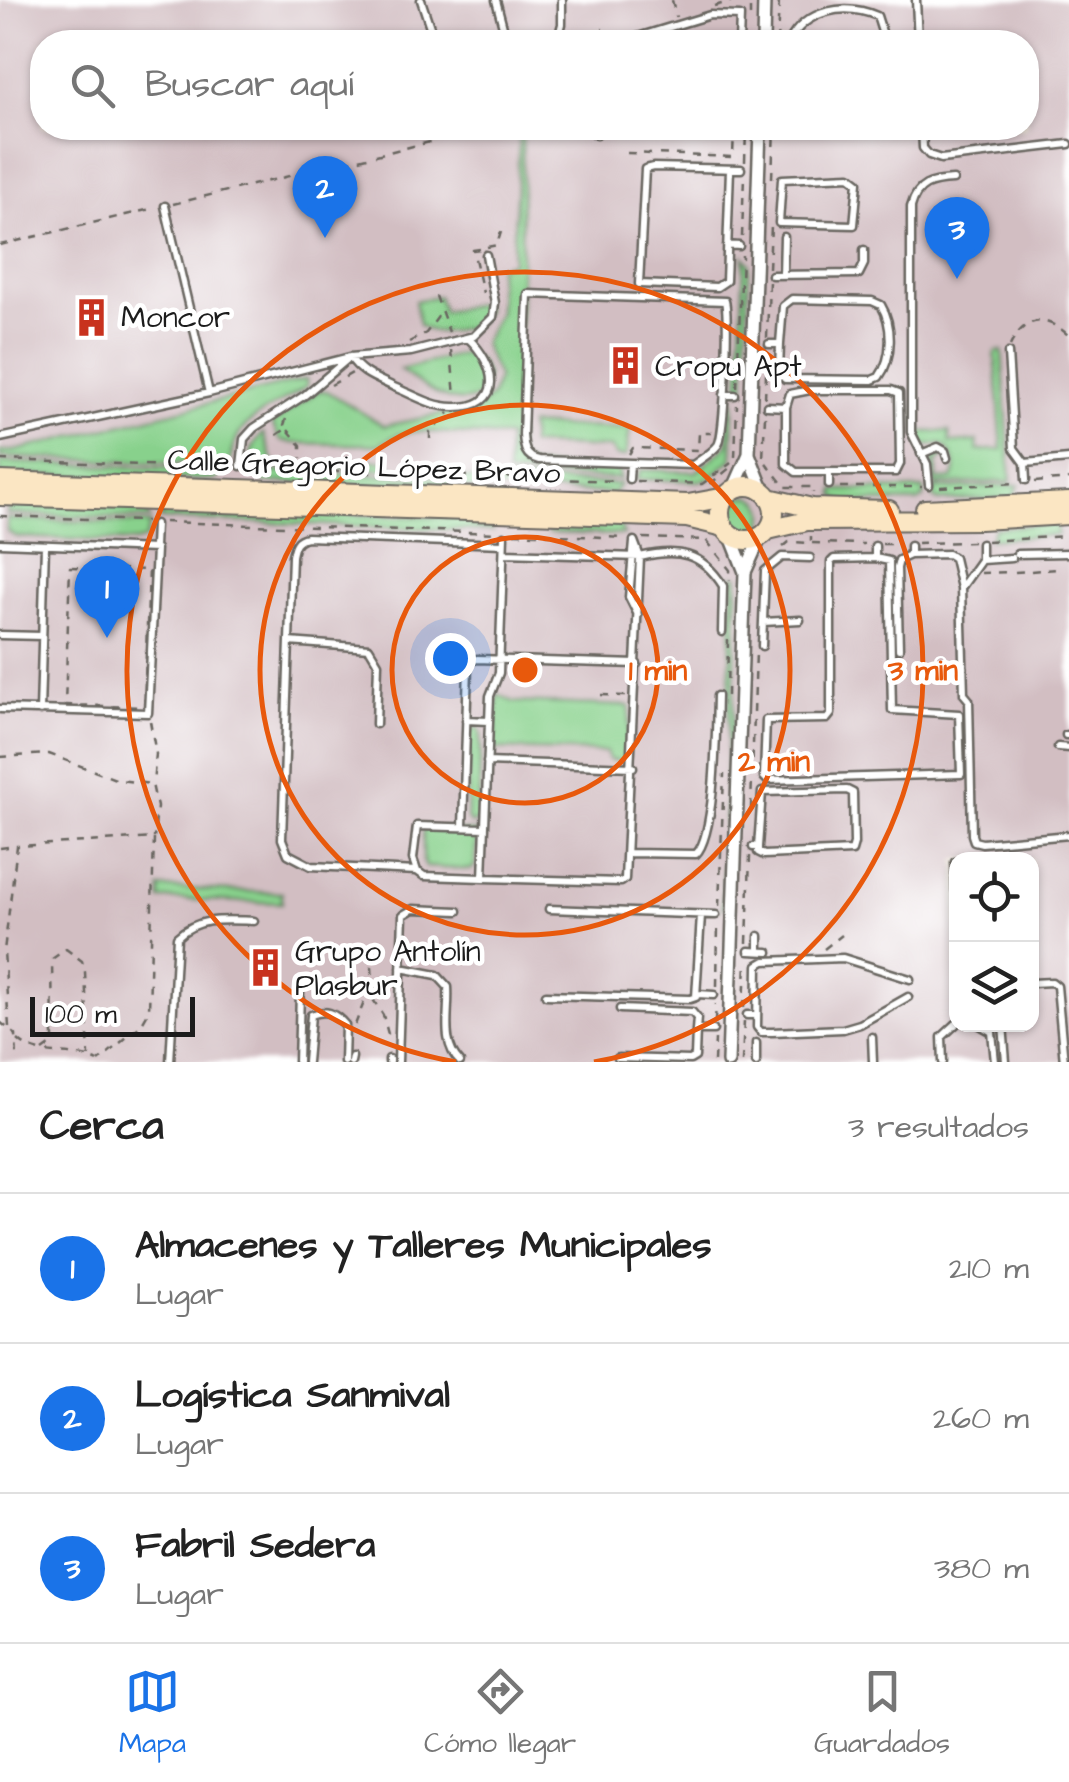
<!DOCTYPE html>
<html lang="es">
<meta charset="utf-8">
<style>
:root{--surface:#fff;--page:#f2f2f2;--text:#222;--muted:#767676;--line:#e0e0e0;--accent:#1a73e8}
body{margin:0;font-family:"Architects Daughter",sans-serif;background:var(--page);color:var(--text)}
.controls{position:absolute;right:30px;bottom:30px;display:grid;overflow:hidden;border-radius:20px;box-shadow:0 2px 8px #0004}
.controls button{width:90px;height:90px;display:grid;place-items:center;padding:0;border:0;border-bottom:2px solid var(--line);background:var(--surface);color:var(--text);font:50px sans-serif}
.scale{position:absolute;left:30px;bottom:25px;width:165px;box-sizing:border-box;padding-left:10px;border:5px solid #1c1c1c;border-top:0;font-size:28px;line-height:35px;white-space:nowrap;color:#1c1c1c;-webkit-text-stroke:8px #fff;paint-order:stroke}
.you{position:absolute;left:450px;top:658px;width:35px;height:35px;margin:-25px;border:8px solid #fff;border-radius:50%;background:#1a73e8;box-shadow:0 0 0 15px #1a73e833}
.badge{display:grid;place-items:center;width:65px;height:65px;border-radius:50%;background:var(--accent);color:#fff;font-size:32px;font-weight:700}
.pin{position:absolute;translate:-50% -82px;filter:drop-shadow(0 2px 5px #0008)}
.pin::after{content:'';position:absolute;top:52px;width:35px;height:30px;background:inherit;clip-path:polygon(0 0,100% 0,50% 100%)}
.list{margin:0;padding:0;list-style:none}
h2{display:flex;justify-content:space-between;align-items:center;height:130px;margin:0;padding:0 40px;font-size:42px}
h2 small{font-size:32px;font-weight:400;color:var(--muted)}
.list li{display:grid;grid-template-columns:65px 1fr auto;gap:30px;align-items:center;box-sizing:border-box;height:150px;padding:0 40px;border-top:2px solid var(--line)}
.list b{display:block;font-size:38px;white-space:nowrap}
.list p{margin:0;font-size:32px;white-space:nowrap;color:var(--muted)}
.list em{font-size:32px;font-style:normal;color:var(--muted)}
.icon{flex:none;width:55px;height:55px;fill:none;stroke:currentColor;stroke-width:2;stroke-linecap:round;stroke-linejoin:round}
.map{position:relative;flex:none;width:1069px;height:1062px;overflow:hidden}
.search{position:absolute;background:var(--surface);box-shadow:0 2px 8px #0004;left:30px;right:30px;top:30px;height:110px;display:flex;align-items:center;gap:25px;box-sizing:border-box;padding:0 35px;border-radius:40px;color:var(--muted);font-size:38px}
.sheet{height:580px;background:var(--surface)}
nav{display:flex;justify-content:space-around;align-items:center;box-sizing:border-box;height:140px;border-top:2px solid var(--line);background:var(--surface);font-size:28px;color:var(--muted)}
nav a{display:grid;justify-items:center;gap:5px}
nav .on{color:var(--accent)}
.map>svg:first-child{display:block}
</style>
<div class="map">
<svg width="1069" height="1062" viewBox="0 0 1069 1062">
<rect width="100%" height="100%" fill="#fff"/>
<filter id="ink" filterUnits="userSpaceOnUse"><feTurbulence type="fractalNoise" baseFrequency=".01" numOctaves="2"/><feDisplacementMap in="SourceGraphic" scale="20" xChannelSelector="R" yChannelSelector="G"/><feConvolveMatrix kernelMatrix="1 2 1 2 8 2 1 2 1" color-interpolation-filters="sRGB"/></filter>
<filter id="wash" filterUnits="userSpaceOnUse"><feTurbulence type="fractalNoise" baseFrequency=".0048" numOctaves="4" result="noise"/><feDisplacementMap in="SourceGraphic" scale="40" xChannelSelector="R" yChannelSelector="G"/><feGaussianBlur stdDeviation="2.25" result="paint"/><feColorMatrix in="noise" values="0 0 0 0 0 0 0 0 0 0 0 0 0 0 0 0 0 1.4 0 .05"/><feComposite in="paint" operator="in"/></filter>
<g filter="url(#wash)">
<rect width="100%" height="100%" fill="#f7eedd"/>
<path fill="#d2bec2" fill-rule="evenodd" d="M 0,0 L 1069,0 L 1069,1062 L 0,1062 ZM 42,42 L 1026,42 L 1026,128 L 42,128 ZM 956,859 L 1032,859 L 1032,1024 L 956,1024 Z"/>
<path fill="#88d18c" stroke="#527654" stroke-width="2.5" d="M 519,128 L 523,128 L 518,457 L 533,466 L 615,469 L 619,472 L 620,479 L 507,474 L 508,437 L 418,431 L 397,435 L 378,445 L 293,443 L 280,440 L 272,424 L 318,391 L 327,391 L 384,426 L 480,406 L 492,396 L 498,377 L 483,344 L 499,312 L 498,266 L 512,262 C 515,219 518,173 519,128 Z
M 744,256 L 749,263 L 745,387 L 739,391 Z
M 438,296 L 443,312 L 484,302 L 486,311 L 475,326 C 454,330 438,338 419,325 L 415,301 Z
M 1002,351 L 1011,481 L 934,485 L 932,454 L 938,451 L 943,457 L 937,462 L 937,480 L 952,479 C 960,467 952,451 941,444 L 925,446 C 913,434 915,417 917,401 L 921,432 L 949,431 L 950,443 L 977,441 L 978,451 L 1002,449 L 995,352 Z
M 464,353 L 480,361 L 487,376 L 479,396 C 455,412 421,385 400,370 Z
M 306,379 L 307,386 C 274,411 233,415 230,465 L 0,457 L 0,451 L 14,451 Z
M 734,400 L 732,459 L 710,478 L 701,481 L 636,479 L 641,470 L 696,472 L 728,445 L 729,405 Z
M 529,425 L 630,429 L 626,456 L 616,456 L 611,448 L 531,445 Z
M 263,433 L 274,464 L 346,466 L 348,460 L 387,461 L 397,470 L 251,466 C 249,451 254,443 263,433 Z
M 0,462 L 227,470 L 215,480 L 0,474 Z
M 253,471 L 620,484 L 614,493 L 264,482 Z
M 1019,485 L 1013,498 L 938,501 L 934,498 L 934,489 Z
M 924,489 L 924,498 L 918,502 L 844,502 L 835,496 L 835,490 Z
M729 514a18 18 0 1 1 36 0a18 18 0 1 1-36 0Z
M 12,503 L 144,507 L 150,519 L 7,514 Z
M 165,509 L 492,519 L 493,531 L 160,519 Z
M 7,519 L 150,524 L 145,539 L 136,542 L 16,537 L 8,532 Z
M 548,521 L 619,524 L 624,535 L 548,533 Z
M 1052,524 L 1056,526 L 1058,535 L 990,539 L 994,528 Z
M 733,576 L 738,576 L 727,903 L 722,909 Z
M 498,694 L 514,702 L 630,706 L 627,761 L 609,760 L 606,752 L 494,749 Z
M 478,727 L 481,733 L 478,821 L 471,824 L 467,820 L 470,730 Z
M 423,828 L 477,832 L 475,865 L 471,870 L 426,867 L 423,861 Z
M 160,888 L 282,893 L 282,903 L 160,899 Z"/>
</g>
<g filter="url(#ink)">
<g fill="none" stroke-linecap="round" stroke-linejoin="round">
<defs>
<path id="lane" d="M 421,0 L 435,42
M 496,0 L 507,42
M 916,0 L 918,42
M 557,42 L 562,24 L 562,0
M 621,42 L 710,15 L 740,16 L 739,42
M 789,42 C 805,10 845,2 877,16 L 883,35
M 922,128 L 923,148 L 929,155 L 941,159 L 1069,144
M 596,135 L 599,128
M 730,169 L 726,281 L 717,287 L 639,284 L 645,169 L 653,167 L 741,169
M 850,176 L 858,182 L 854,225 L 779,223 L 782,179 Z
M 165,206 L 209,393
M 727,245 L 739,246
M 772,275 L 859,274 L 864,264 L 864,250
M 783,275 L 784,237
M 528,294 L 725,301 C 729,316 725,434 718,445 C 712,453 701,459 693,465 L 539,460 C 525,457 524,448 523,435 Z
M 769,344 L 780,344 L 779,372 L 785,379 L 872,380 L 879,377 C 893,358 893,325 881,305 L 872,301 L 792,299 L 783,306 L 780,344
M 1008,353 L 1014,448 L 1025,463
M 724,395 L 735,395
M 767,406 L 786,407
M 0,438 L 209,393 L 350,357 L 411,352 L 474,336 L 493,317 L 495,303 L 486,255
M 921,454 L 938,447 L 945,451 L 947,458
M 241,466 L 244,439 L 254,428 L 305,395 L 350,357 C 361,374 376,378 394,387 C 414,395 432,407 454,407 C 506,408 496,364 468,338
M 829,472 L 796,472 L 786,464 L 786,407 L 790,394 L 810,390 L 891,390 L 899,393 L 900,464 L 896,472 L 829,472 L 829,485
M 629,479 L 630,463
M 1026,480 L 1025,463 L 1069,459
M 929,485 L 927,464 L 911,432 L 911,207 C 917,184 931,181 953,180
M 504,536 L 499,673 L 490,696 L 483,878 L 621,882 L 625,879 L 640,557 L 634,541
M 634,542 L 629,597 L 638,615
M 0,543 L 156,549 L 148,713 L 0,709
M 981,544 L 981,560
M 154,547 L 155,524
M 504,553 L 640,557 C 677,548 702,552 723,586 L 722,632
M 1017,554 L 1069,553
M 910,555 L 948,554 L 954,558 L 961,588
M 875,558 L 834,559 L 831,562 L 831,714 L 827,719 L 766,720 L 764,777 L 767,780 L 961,774 L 959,714 L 892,710 L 889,561 L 875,558 L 875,546
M 1012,558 L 981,560 L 961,588 L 964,694 L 969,700 L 972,835 L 974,841 L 982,843 L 1069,835
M 763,622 L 800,620
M 0,635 L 42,636
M 289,642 L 369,648 L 378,663 L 376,724
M 762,646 L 765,571 L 782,557 L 810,558
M 899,649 L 897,568 L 899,560 L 910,555 L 910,546
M 40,711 L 45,545
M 466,720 L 489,721
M 1066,735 L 1069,735
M 1058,747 L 1069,748
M 487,762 L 633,767
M 463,827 L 468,667 L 471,661 L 477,659 L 637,664
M 753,847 L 758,847 L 758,852 L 764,855 L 852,851 L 854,844 L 853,793 L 847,790 L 762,792 L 758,847
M 629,853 L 696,854 C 716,835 716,727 717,696
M 955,862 L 956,891
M 417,871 L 413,859 L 417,826 L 485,828
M 483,878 L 424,876 L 417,871 L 311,866 L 288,854 L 282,839 L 292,556 C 294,545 296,539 307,537 L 503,544
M 549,909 L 716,915
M 749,951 L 768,952
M 759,951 L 759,936
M 401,968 L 437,975 L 448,987 C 450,1013 440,1042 460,1062
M 1032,983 L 1052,982 L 1057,986 L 1064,1062
M 698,994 L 714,995
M 546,995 L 690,999 L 696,997 L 701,915
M 908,997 L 860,1024 L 843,1029 L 772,1032 L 761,1032 L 757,1027 L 758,965 L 765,961 L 843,958 L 910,979
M 620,1009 L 692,1012 L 697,1018 L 696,1030
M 747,1015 L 757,1015
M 978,1024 L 992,1032 L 995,1062
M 1003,1024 L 1006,1062
M 872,1037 L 873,1062
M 756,1043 L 756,1062
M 618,1058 L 690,1060 L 695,1057 L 696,1030 L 713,1030
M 170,1062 L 177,937 C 199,916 226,920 254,921
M 298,1062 L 300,992
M 307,1062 L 311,1015 C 326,1009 335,1013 345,1025 L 344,1062
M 351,1062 L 352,1057
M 389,1062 L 389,1059
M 398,1062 L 403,915 L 413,909 L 458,911
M 943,1062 L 942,1037 L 956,1024"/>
<path id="street" d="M 763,42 L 764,0
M 749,454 L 764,492
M 733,490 L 749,454 L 760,128
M 745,572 L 761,536
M 728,1062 L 745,572 L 730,534"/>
<path id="secondary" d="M 0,481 L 688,504 L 726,497
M720 513a27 27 0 1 1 54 0a27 27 0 1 1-54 0Z
M 0,496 L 687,518 L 724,527
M 769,498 L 812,508 L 889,510
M 925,509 L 1069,502
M 768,530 L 807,521 L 980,520 L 1069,515"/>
</defs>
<use href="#lane" stroke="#696660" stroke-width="11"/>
<use href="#street" stroke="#696660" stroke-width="16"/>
<use href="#secondary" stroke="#696660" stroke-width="22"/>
<path stroke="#696660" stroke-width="2.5" stroke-dasharray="8 8" stroke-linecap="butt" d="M 672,0 L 676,17
M 714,6 L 737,0
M 750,16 L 750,0
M 577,42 L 578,35 L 603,29
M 777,42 L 779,0
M 627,153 L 733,157 L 734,128
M 745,162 L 746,128
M 772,178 L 774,128
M 173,204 L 434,141
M 742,237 L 744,175
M 0,245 L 155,208
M 487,247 L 497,245 L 501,232
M 480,249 L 473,250 L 483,293
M 769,268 L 771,226
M 436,296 L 449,332
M 767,338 L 769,281
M 409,342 L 426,333 L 440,314
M 1010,346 C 1024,316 1046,314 1069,336
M 451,350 L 455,397
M 331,385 L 354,372
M 737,387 L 742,255
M 765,398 L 767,351
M 1068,403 L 1069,403
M 765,416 L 763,459 L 785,487 L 813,487 L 813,493
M 288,430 L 301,445 L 301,458
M 277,435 L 287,428 L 284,425 L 286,419
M 430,439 L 430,432 L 449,413
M 629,454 L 633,448 L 698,450 L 699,433 L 712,433
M 735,457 L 737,405
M 0,460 L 233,468
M 251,469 L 618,481
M 636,481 L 702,484 L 731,463
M 1035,482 L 1069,479
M 710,484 L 731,467
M 840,487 L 922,487
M 940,487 L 1017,483
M 0,516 L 146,521
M 164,522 L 496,533
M 514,533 L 625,538
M 643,538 L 706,540 L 730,570 L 730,581
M 987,541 L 1069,536
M 812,543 L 864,544
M 917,543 L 974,542
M 882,544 L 899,544
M 783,547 L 789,542 L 811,543 L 811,536
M 70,567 L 149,570 L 144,707 L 65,705 Z
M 1015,572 L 1059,569
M 981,573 L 1013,572
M 463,655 L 464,642
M 601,695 L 625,696
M 727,696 L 728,639
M 150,721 L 156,754 L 153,783
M 0,757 L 49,754 L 118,780 L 152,784 L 157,807 L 154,838
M 751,808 L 756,651
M 0,848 L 17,846
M 719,906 L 724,774
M 747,943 L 750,856
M 824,949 L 842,935
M 371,950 L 374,1001 L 383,1015 L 389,1038
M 717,986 L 718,924
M 744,1008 L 746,961
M 715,1021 L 716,1004
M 0,1022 L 16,1035 L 17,1062
M 355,1025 L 370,987
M 9,1027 L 4,951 L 17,846 L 154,838 L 149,1011 L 141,1025 L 99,1061
M 18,1040 C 39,1060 74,1048 98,1061
M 43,1051 L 50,1046 L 53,1038 L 52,959 L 66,949 L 82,961 L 85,972 L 89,1056
M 714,1062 L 715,1039
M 742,1062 L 744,1021"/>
<use href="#lane" stroke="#fff" stroke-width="6"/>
<use href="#street" stroke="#fff" stroke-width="11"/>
<use href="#secondary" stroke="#fbe6c3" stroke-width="18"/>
</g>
</g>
<g fill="none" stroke="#e8590c" stroke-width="5">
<circle cx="525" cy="670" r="133"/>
<circle cx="525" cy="670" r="265"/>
<path d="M456 1062A398 398 0 1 1 594 1062"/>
</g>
<defs>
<symbol id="building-bare" viewBox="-9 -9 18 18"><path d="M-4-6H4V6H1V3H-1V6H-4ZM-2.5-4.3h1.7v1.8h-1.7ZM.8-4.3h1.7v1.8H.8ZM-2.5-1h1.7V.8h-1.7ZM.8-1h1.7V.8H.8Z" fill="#c8321e" stroke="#fff" stroke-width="2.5" paint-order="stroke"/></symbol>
</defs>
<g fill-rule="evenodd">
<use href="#building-bare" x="64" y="290" width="55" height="55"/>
<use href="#building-bare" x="598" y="338" width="55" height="55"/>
<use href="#building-bare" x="238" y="940" width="55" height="55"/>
</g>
<g text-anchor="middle" stroke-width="9" stroke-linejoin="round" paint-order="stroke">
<g font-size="30" fill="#1c1c1c" stroke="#fff" text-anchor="start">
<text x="121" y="327">Moncor</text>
<text x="655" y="376">Cropu Apt</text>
<text x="295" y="961">Grupo Antolín<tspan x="295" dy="34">Plasbur</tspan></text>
</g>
<g font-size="30" fill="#1c1c1c" stroke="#fff">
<text transform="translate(364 466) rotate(2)" y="10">Calle Gregorio López Bravo</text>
</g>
</g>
<circle cx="525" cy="670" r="15" fill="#e8590c" stroke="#fff" stroke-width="5"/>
<g font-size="30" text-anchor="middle" font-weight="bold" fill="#e8590c" stroke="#fff" stroke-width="9" stroke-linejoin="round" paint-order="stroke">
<text x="658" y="680">1 min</text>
<text x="923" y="680">3 min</text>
<text x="774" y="771">2 min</text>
</g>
</svg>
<div class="controls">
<button><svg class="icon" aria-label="locate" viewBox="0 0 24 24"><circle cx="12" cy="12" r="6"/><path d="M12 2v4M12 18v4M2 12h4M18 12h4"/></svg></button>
<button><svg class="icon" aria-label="layers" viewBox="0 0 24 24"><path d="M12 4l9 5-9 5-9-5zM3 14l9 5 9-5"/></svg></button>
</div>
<div class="scale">100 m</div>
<div class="you"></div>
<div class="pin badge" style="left:107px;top:638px">1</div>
<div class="pin badge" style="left:325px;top:238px">2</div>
<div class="pin badge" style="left:957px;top:279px">3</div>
<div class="search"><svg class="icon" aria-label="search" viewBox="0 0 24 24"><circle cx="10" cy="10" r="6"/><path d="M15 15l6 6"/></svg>Buscar aquí</div>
</div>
<section class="sheet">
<h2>Cerca<small>3 resultados</small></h2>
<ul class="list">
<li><span class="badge">1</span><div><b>Almacenes y Talleres Municipales</b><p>Lugar</p></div><em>210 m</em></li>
<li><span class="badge">2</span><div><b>Logística Sanmival</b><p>Lugar</p></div><em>260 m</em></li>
<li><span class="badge">3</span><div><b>Fabril Sedera</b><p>Lugar</p></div><em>380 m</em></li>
</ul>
</section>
<nav>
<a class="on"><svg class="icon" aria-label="map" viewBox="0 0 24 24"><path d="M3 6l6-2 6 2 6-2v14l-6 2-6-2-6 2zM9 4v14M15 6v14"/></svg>Mapa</a>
<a><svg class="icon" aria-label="directions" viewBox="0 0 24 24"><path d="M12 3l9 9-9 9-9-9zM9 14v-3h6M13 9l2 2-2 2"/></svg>Cómo llegar</a>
<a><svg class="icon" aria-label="saved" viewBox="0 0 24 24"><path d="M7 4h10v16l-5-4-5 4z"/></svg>Guardados</a>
</nav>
